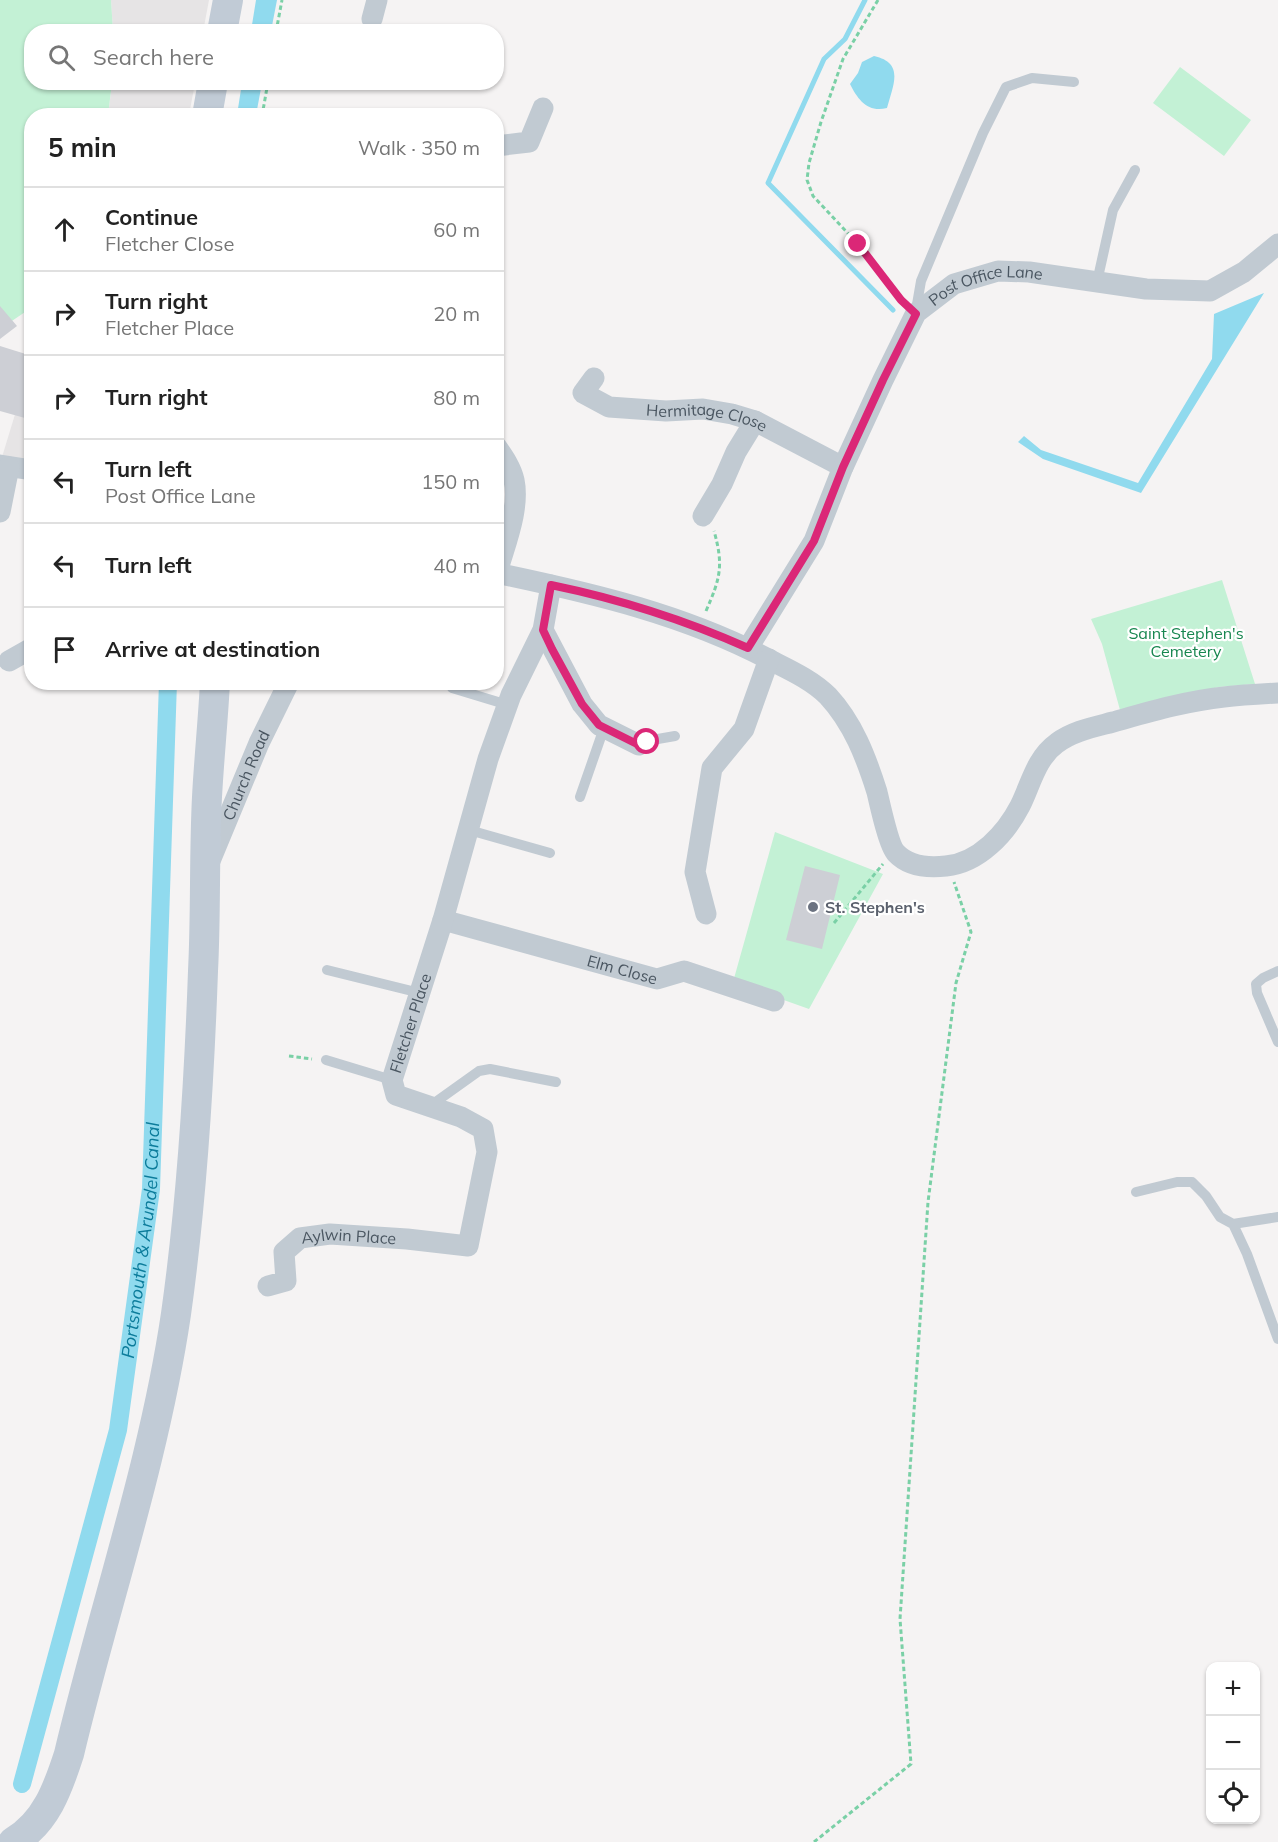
<!DOCTYPE html>
<meta charset="utf-8">
<style>
:root{--surface:#fff;--page:#f6f6f6;--text:#222;--muted:#767676;--line:#e0e0e0}
body{margin:0;font-family:Mulish,sans-serif;background:var(--page);color:var(--text)}
.controls{position:absolute;right:18px;bottom:18px;display:grid;overflow:hidden;border-radius:12px;box-shadow:0 2px 4px #0004}
.controls button{width:54px;height:54px;display:grid;place-items:center;padding:0;border:0;border-bottom:2px solid var(--line);background:var(--surface);color:var(--text);font:30px sans-serif}
.stop{position:absolute;width:18px;height:18px;margin:-14px;border:4px solid #db2777;border-radius:50%;background:#fff}
.stop.end{background:#db2777;border-color:#fff;box-shadow:0 2px 6px #0008}
.list{margin:0;padding:0;list-style:none}
h2{display:flex;justify-content:space-between;align-items:center;height:78px;margin:0;padding:0 24px;font-size:26px}
h2 small{font-size:20px;font-weight:400;color:var(--muted)}
.list li{display:grid;grid-template-columns:39px 1fr auto;gap:18px;align-items:center;box-sizing:border-box;height:84px;padding:0 24px;border-top:2px solid var(--line)}
.list b{display:block;font-size:22px;white-space:nowrap}
.list p{margin:0;font-size:20px;white-space:nowrap;color:var(--muted)}
.list em{font-size:20px;font-style:normal;color:var(--muted)}
.icon{flex:none;width:33px;height:33px;fill:none;stroke:currentColor;stroke-width:2;stroke-linecap:round;stroke-linejoin:round}
.map{position:relative;flex:none;width:1278px;height:1842px;overflow:hidden}
.search{position:absolute;background:var(--surface);box-shadow:0 2px 4px #0004;left:24px;top:24px;width:480px;height:66px;display:flex;align-items:center;gap:15px;box-sizing:border-box;padding:0 21px;border-radius:24px;color:var(--muted);font-size:22px}
.panel{position:absolute;background:var(--surface);box-shadow:0 2px 4px #0004;left:24px;top:108px;width:480px;height:582px;border-radius:24px}
.map>svg:first-child{display:block}
</style>
<div class="map">
<svg width="1278" height="1842" viewBox="0 0 1278 1842">
<rect width="100%" height="100%" fill="#f5f3f3"/>
<path fill="#e6e4e5" d="M 111,0 L 209,0 L 203,32 L 113,31 Z
M 112,83 L 195,83 L 189,115 L 108,116 Z
M 31,362 L 31,460 L 2,457 Z"/>
<path fill="#c3f1d5" d="M 0,0 L 111,0 L 113,31 L 32,32 L 32,82 L 112,83 L 108,115 L 32,116 L 31,308 L 0,329 Z
M 1180,67 L 1251,120 L 1224,156 L 1153,103 Z
M 1222,580 L 1255,684 L 1219,687 L 1120,710 L 1102,644 L 1091,619 Z
M 775,832 L 883,874 L 809,1009 L 733,982 Z"/>
<path fill="#90daee" d="M 256,0 L 277,0 L 271,31 L 251,31 Z
M 874,56 C 905,63 893,85 887,108 C 868,113 858,100 850,84 L 858,73 L 862,62 Z
M 242,83 L 262,83 L 256,115 L 237,115 Z
M 1264,293 L 1141,493 L 1043,459 L 1018,442 L 1024,436 L 1041,450 L 1138,483 L 1212,359 L 1214,314 Z"/>
<g fill="none" stroke-linecap="round" stroke-linejoin="round">
<path stroke="#90daee" stroke-width="5" d="M 865,0 L 845,39 L 824,59 L 768,183 L 893,310"/>
<path stroke="#90daee" stroke-width="18" id="s1" d="M 22,1784 L 118,1430 L 151,1189 L 168,682"/>
</g>
<path fill="#cdcfd5" d="M 0,306 L 17,326 L 0,339 Z
M 0,346 L 32,356 L 32,420 L 0,411 Z
M 805,866 L 840,875 L 822,949 L 786,940 Z"/>
<g fill="none" stroke-linecap="round" stroke-linejoin="round">
<path stroke="#7ad0a6" stroke-width="3" stroke-dasharray="4.5 3" stroke-linecap="butt" d="M 878,0 L 843,59 L 821,122 L 809,163 L 807,180 L 813,196 L 858,244 L 902,300
M 276,32 L 282,0
M 262,116 L 268,82
M 706,611 C 720,579 724,566 714,531
M 834,923 L 883,864
M 289,1056 L 312,1059
M 814,1842 L 911,1764 L 900,1619 L 928,1202 L 956,983 L 971,932 L 954,882"/>
<path stroke="#c1cad2" stroke-width="10" d="M 1097,282 L 1113,210 L 1135,170
M 916,310 L 921,281 L 983,133 L 1006,87 L 1032,78 L 1074,82
M 452,688 L 508,705
M 639,745 L 652,740 L 675,736
M 580,797 L 604,728
M 469,830 L 550,853
M 327,970 L 420,993
M 1278,971 L 1263,978 L 1256,984 L 1257,993 L 1278,1042
M 326,1060 L 392,1080
M 430,1106 L 479,1071 L 490,1069 L 556,1082
M 1136,1192 L 1177,1182 L 1192,1182 L 1206,1196 L 1220,1217 L 1233,1224 L 1278,1217
M 1233,1224 L 1247,1254 L 1278,1339"/>
<g stroke="#c1cad2" stroke-width="21">
<path d="M 372,19 L 377,0"/>
<path d="M 496,146 L 529,142 L 543,108"/>
<path id="s2" d="M 594,378 L 583,393 L 609,407 L 666,411 L 703,409 L 732,414 L 755,421 L 843,467"/>
<path d="M 496,446 C 503,456 511,467 514,480 C 520,509 505,544 497,573"/>
<path d="M 0,465 L 32,470"/>
<path d="M 0,512 L 9,467"/>
<path d="M 703,516 L 722,484 L 736,452 L 755,421"/>
<path d="M 496,573 C 592,593 687,615 774,662 C 792,671 813,681 828,696 C 853,723 866,757 877,792 C 880,805 889,846 896,853 C 909,867 928,868 946,866 C 979,863 1006,833 1020,806 C 1031,784 1036,758 1057,743 C 1073,731 1094,727 1113,722 C 1149,712 1186,701 1224,697 C 1242,695 1260,694 1278,693"/>
<path d="M 543,630 L 582,704 L 599,725 L 639,745"/>
<path id="s3" d="M 748,648 L 814,541 L 843,467 L 883,380 L 916,313 L 954,284 L 998,271 L 1029,272 L 1146,289 L 1210,291 L 1244,272 L 1278,244"/>
<path d="M 9,661 L 32,648"/>
<path id="s4" d="M 210,861 L 259,743 L 289,682"/>
<path d="M 706,914 L 695,872 L 712,768 L 744,729 L 769,659"/>
<path id="s5" d="M 443,920 L 657,979 L 684,971 L 774,1001"/>
<path id="s6" d="M 268,1286 L 286,1281 L 284,1252 L 300,1238 L 330,1234 L 407,1239 L 468,1246 L 487,1152 L 483,1129 L 461,1117 L 396,1095 L 392,1080 L 443,920 L 488,759 L 511,695 L 543,630 L 551,585"/>
</g>
<path stroke="#c1cbd6" stroke-width="30" d="M 222,32 L 228,0
M 207,116 L 213,82
M 13,1842 C 46,1823 58,1788 69,1754 C 104,1607 154,1463 176,1314 C 192,1200 199,1086 203,971 C 206,913 204,855 207,797 C 209,759 213,721 215,682"/>
</g>
<g fill="none" stroke-linecap="round" stroke-linejoin="round">
<path stroke="#db2777" stroke-width="8" d="M 647,742 L 639,745 L 599,725 L 582,704 L 552,649 L 543,630 L 551,585 C 619,599 685,620 748,648 L 814,541 L 843,467 L 883,380 L 916,314 L 901,300 L 858,244"/>
</g>
<circle fill="#6b7280" stroke="#fff" stroke-width="2" cx="813" cy="907" r="6"/>
<g text-anchor="middle" stroke-width="4.5" stroke-linejoin="round" paint-order="stroke">
<g font-size="16" fill="#4a5661" stroke="#fff">
<text dy="6" stroke="none"><textPath href="#s3" startOffset="454">Post Office Lane</textPath></text>
<text dy="6" stroke="none"><textPath href="#s2" startOffset="147">Hermitage Close</textPath></text>
<text dy="6" stroke="none"><textPath href="#s4" startOffset="93">Church Road</textPath></text>
<text dy="6" stroke="none"><textPath href="#s5" startOffset="186">Elm Close</textPath></text>
<text dy="6" stroke="none"><textPath href="#s6" startOffset="526">Fletcher Place</textPath></text>
<text dy="6" stroke="none"><textPath href="#s6" startOffset="118">Aylwin Place</textPath></text>
</g>
<g font-size="16" fill="#17864f" stroke="#fff">
<text x="1186" y="639">Saint Stephen's<tspan x="1186" dy="18">Cemetery</tspan></text>
</g>
<g font-size="16" font-weight="bold" fill="#5b616d" stroke="#fff" text-anchor="start">
<text x="825" y="913">St. Stephen's</text>
</g>
<g font-size="18" font-style="italic" fill="#0c7c9b" stroke="#fff">
<text dy="6" stroke="none"><textPath href="#s1" startOffset="558">Portsmouth &amp; Arundel Canal</textPath></text>
</g>
</g>
</svg>
<div class="controls">
<button>+</button>
<button>−</button>
<button><svg class="icon" aria-label="locate" viewBox="0 0 24 24"><circle cx="12" cy="12" r="6"/><path d="M12 2v4M12 18v4M2 12h4M18 12h4"/></svg></button>
</div>
<div class="stop" style="left:647px;top:742px"></div>
<div class="stop end" style="left:858px;top:244px"></div>
<div class="search"><svg class="icon" aria-label="search" viewBox="0 0 24 24"><circle cx="10" cy="10" r="6"/><path d="M15 15l6 6"/></svg>Search here</div>
<section class="panel">
<h2>5 min<small>Walk · 350 m</small></h2>
<ul class="list">
<li><svg class="icon" aria-label="ahead" viewBox="0 0 24 24"><path d="M12 20V5M6 11l6-6 6 6"/></svg><div><b>Continue</b><p>Fletcher Close</p></div><em>60 m</em></li>
<li><svg class="icon" aria-label="right" viewBox="0 0 24 24"><path d="M7 20v-9h11M14 6l5 5-5 5"/></svg><div><b>Turn right</b><p>Fletcher Place</p></div><em>20 m</em></li>
<li><svg class="icon" aria-label="right" viewBox="0 0 24 24"><path d="M7 20v-9h11M14 6l5 5-5 5"/></svg><div><b>Turn right</b></div><em>80 m</em></li>
<li><svg class="icon" aria-label="left" viewBox="0 0 24 24"><path d="M17 20v-9H6M10 6l-5 5 5 5"/></svg><div><b>Turn left</b><p>Post Office Lane</p></div><em>150 m</em></li>
<li><svg class="icon" aria-label="left" viewBox="0 0 24 24"><path d="M17 20v-9H6M10 6l-5 5 5 5"/></svg><div><b>Turn left</b></div><em>40 m</em></li>
<li><svg class="icon" aria-label="arrive" viewBox="0 0 24 24"><path d="M6 21V4h12l-3 4 3 4H6"/></svg><div><b>Arrive at destination</b></div></li>
</ul>
</section>
</div>
